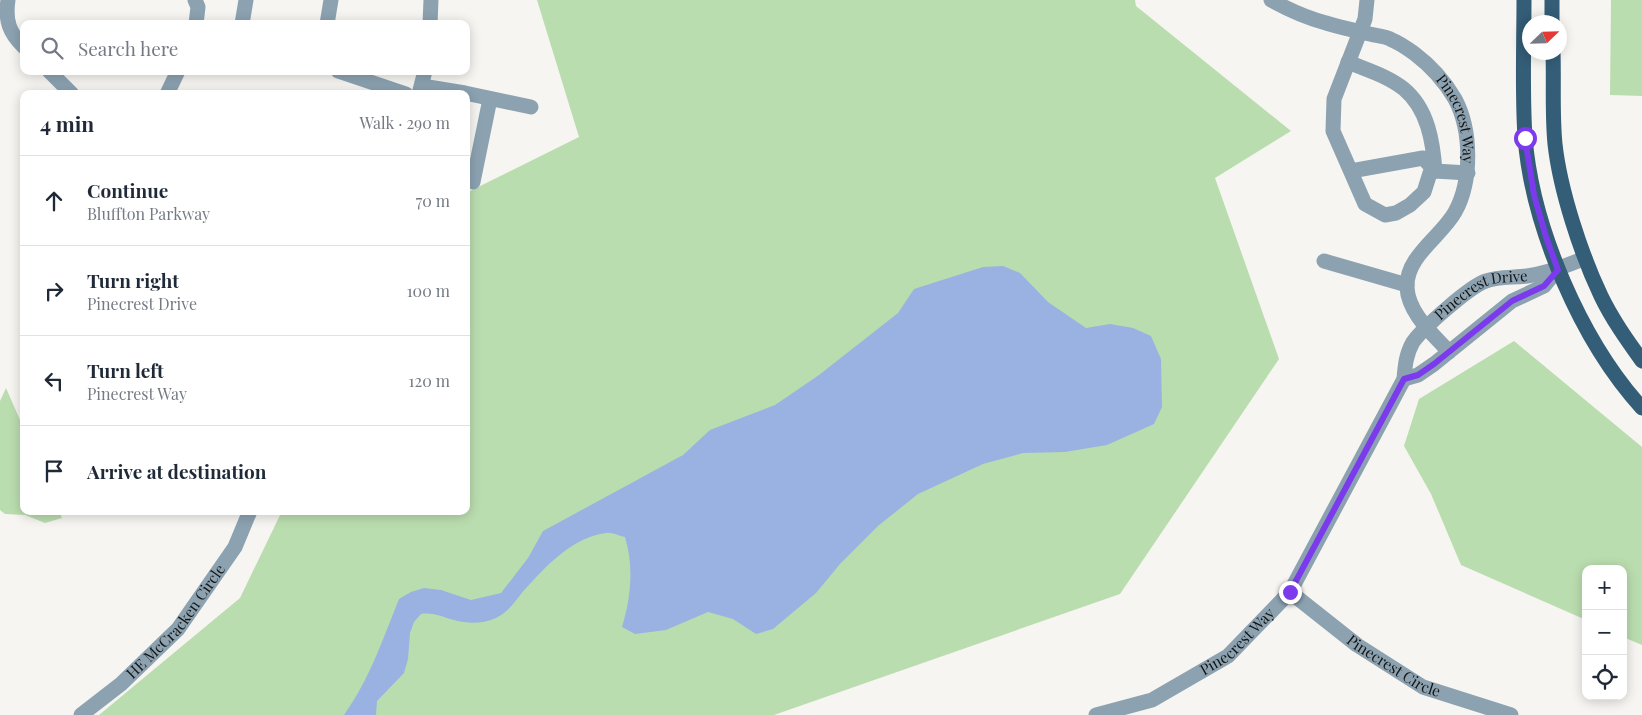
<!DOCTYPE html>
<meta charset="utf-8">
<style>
:root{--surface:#fff;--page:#f2f2f3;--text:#1f2937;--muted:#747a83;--line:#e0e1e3}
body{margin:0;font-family:"Playfair Display",serif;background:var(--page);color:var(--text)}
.controls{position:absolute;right:15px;bottom:15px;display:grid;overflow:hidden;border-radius:10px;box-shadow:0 2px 12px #0003}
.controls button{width:45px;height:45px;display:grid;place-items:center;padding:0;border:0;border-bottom:1px solid var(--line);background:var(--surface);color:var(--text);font:25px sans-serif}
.compass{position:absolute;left:1522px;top:15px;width:45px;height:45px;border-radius:50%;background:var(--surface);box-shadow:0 2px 12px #0003;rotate:67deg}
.stop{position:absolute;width:15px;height:15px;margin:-11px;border:4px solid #7c3aed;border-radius:50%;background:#fff}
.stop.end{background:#7c3aed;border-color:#fff;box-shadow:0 1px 5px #0008}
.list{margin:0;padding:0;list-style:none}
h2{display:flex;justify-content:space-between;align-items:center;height:65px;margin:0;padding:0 20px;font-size:21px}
h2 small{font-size:16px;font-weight:400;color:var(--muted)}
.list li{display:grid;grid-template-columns:32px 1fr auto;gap:15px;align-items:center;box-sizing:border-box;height:90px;padding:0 20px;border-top:1px solid var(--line)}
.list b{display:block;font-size:19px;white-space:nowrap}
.list p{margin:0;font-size:16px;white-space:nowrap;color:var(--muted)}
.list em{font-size:16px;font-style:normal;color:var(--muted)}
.icon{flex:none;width:28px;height:28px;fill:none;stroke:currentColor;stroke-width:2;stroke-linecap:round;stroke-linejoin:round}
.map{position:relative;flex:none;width:1642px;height:715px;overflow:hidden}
.search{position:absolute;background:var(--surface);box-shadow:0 2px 12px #0003;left:20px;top:20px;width:450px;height:55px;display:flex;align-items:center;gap:12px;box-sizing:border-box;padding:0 18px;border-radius:10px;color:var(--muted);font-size:19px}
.panel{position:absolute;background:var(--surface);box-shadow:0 2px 12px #0003;left:20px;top:90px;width:450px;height:425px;border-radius:10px}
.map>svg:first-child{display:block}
</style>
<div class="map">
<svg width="1642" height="715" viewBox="0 0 1642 715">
<rect width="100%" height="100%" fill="#f7f5f1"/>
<path fill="#baddaf" d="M 537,0 L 1135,0 L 1136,6 L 1291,131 L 1215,178 L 1279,359 L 1120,594 L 774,715 L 99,715 L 240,598 L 282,511 L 466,511 L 466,193 L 579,137 Z
M 1611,0 L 1642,0 L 1642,96 L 1610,95 Z
M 1514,341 L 1642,447 L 1642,645 L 1623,637 L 1623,569 L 1586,569 L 1586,620 L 1461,565 L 1431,494 L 1404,446 L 1419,399 Z
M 6,388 L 24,429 L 24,511 L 59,511 L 62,518 L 45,523 L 25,515 L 5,514 L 0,510 L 0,401 Z"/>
<path fill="#99b2e1" d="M 1003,266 L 1020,273 L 1048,302 L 1086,328 L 1110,324 L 1133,328 L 1151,336 L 1161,359 L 1162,407 L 1154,424 L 1107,445 L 1065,452 L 1023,453 L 983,464 L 918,494 L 878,526 L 840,564 L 816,593 L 773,629 L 756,634 L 733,619 L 708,612 L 666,630 L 635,634 L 622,627 C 631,597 634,567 625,537 C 619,536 612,532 606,533 C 574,537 549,563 528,586 C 517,597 511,611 496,618 C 482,624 468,624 454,620 C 442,617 434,612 421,614 L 414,622 L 410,633 L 408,659 L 404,673 L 377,701 L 376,715 L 344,715 C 369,680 383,639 399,599 L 411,592 L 424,588 L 441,590 L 471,600 L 501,593 L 528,558 L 543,531 L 683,455 L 710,430 L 775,405 L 819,375 L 898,313 L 914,289 L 983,267 Z"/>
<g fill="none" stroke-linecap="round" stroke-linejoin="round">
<g stroke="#8ca2b1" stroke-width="15">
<path d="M 8,0 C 5,20 9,33 24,47"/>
<path d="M 195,0 L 198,7 L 196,24"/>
<path id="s1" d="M 1271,0 C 1289,10 1307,18 1326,23 C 1342,28 1358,31 1374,35 C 1380,36 1387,37 1392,40 C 1400,43 1408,49 1415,54 C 1431,66 1445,82 1455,99 C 1472,131 1472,181 1455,212 C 1441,237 1406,256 1407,287 C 1408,313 1433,334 1449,352"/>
<path d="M 1367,0 L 1365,19 L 1334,99 L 1333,131 L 1365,204 L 1385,215 L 1396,213 L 1410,205 L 1424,192 L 1430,173 L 1435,171 L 1468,173"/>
<path d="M 242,24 L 246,0"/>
<path d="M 327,24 L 331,0"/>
<path d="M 430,24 L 431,0"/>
<path d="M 1348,62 C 1367,70 1388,76 1404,89 C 1428,109 1433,142 1435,171"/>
<path d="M 49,71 L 72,94"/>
<path d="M 338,71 L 406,94"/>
<path d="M 422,86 L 465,93 L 531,107"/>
<path d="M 167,94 L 178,71"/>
<path d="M 419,94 L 425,71"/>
<path d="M 1351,171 L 1423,158 L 1435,171"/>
<path d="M 473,182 L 490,99"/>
<path d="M 1324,261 L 1407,285"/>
<path d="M 1404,379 L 1418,375 L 1434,364 L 1512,301 L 1544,286 L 1558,269"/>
<path id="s2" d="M 1290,592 L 1357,645 L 1423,687 L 1511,715"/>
<path id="s3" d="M 81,715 L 121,684 L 178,629 L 235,547 L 250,511"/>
<path id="s4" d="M 1096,715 L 1152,700 L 1228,656 L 1290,592 L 1404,379 C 1405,366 1406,354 1413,342 C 1423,328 1470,286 1486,281 C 1499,276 1514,278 1527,276 C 1548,273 1566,266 1585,258"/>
</g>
<path stroke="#345d77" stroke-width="15" d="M 1524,0 C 1524,46 1522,91 1525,137 C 1532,227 1581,341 1642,408
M 1552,22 L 1552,0
M 1553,52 C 1554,83 1552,114 1555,144 C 1560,190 1581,254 1601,296 C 1612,319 1627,340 1642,361"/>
</g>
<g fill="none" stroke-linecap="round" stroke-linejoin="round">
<path stroke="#7c3aed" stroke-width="6" d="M 1290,592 L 1404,379 L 1418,375 L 1434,364 L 1512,301 L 1544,286 L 1558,270 L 1546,237 L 1534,195 L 1525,138"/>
</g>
<g text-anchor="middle" stroke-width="4" stroke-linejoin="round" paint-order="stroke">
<g font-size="15" fill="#131311" stroke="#f7f5f1">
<text dy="5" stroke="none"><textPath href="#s1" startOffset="235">Pinecrest Way</textPath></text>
<text dy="5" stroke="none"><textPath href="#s4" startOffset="601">Pinecrest Drive</textPath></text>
<text dy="5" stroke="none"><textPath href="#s3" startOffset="134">HE McCracken Circle</textPath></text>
<text dy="5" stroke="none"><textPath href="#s4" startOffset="162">Pinecrest Way</textPath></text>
<text dy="5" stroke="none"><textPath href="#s2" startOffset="128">Pinecrest Circle</textPath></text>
</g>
</g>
</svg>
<div class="controls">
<button>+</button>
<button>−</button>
<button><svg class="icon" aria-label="locate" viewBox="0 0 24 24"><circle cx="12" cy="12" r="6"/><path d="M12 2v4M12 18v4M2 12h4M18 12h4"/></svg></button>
</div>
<svg class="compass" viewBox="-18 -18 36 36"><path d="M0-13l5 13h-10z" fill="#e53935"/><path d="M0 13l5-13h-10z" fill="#747a83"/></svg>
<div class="stop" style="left:1525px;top:138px"></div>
<div class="stop end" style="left:1290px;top:592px"></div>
<div class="search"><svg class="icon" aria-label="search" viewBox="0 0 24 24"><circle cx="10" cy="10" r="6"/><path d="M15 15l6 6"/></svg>Search here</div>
<section class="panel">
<h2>4 min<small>Walk · 290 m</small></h2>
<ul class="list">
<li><svg class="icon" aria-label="ahead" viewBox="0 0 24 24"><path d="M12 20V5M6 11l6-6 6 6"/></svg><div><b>Continue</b><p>Bluffton Parkway</p></div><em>70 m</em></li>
<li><svg class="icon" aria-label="right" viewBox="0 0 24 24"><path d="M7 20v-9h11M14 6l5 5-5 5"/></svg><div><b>Turn right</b><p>Pinecrest Drive</p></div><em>100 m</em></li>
<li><svg class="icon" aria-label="left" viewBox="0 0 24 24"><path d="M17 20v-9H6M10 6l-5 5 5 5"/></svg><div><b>Turn left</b><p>Pinecrest Way</p></div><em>120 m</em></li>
<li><svg class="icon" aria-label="arrive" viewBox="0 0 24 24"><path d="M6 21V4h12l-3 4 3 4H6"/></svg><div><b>Arrive at destination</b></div></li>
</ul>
</section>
</div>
